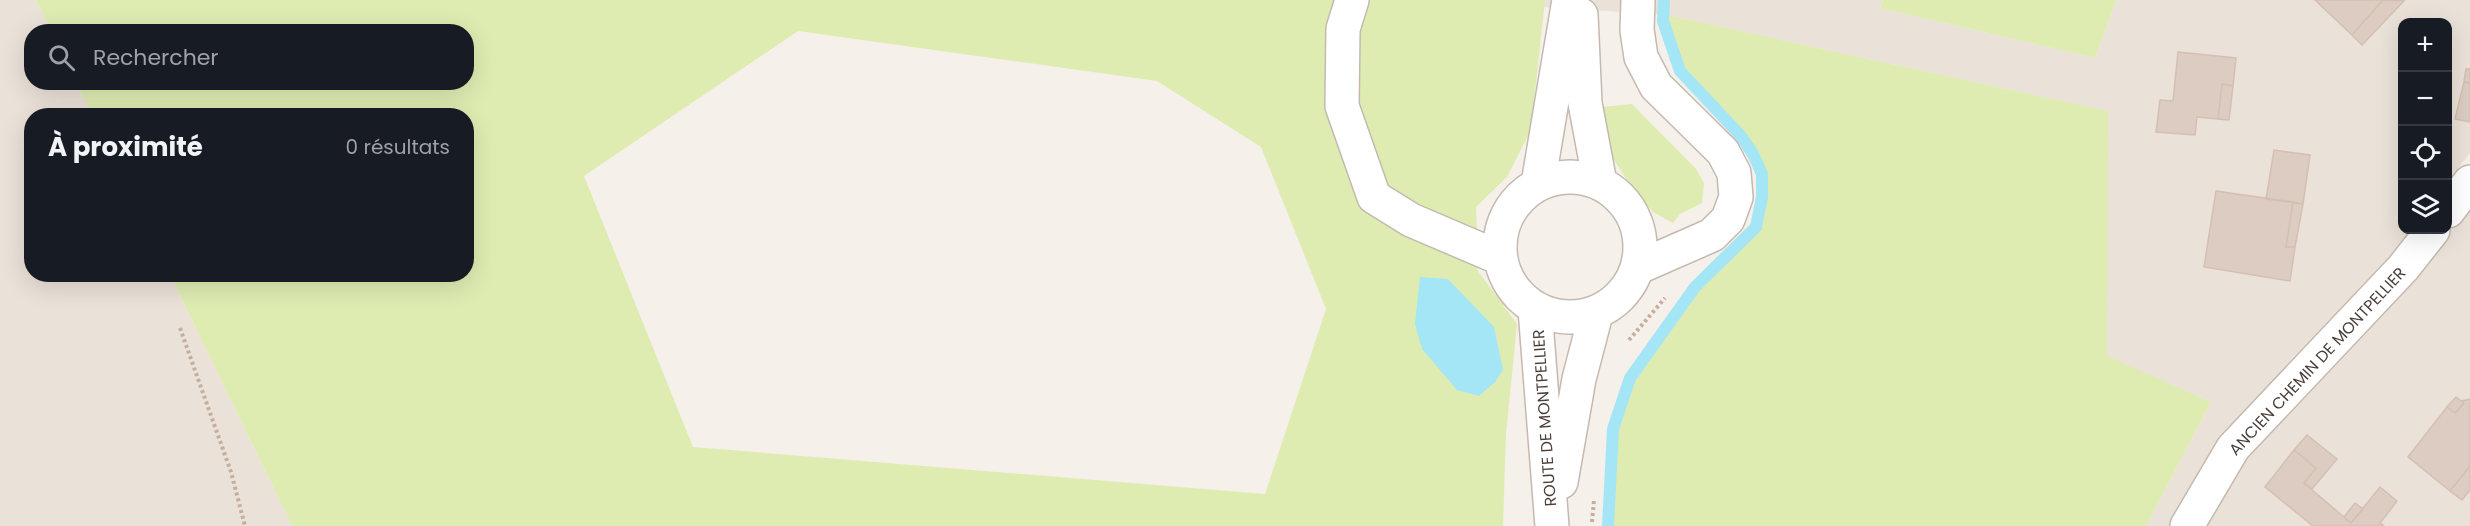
<!DOCTYPE html>
<html lang="fr">
<meta charset="utf-8">
<style>
:root{--surface:#171b24;--page:#242831;--text:#f1f3f6;--muted:#9ea1a6;--line:#363941}
body{margin:0;font-family:Poppins,sans-serif;background:var(--page);color:var(--text)}
.controls{position:absolute;right:18px;top:18px;display:grid;overflow:hidden;border-radius:12px;box-shadow:0 6px 24px #0002}
.controls button{width:54px;height:54px;display:grid;place-items:center;padding:0;border:0;border-bottom:2px solid var(--line);background:var(--surface);color:var(--text);font:30px sans-serif}
.list{margin:0;padding:0;list-style:none}
h2{display:flex;justify-content:space-between;align-items:center;height:78px;margin:0;padding:0 24px;font-size:26px}
h2 small{font-size:20px;font-weight:400;color:var(--muted)}
.icon{flex:none;width:33px;height:33px;fill:none;stroke:currentColor;stroke-width:2;stroke-linecap:round;stroke-linejoin:round}
.map{position:relative;flex:none;width:2470px;height:526px;overflow:hidden}
.search{position:absolute;background:var(--surface);box-shadow:0 6px 24px #0002;left:24px;top:24px;width:450px;height:66px;display:flex;align-items:center;gap:15px;box-sizing:border-box;padding:0 21px;border-radius:24px;color:var(--muted);font-size:22px}
.panel{position:absolute;background:var(--surface);box-shadow:0 6px 24px #0002;left:24px;top:108px;width:450px;height:174px;border-radius:24px}
.map>svg:first-child{display:block}
</style>
<div class="map">
<svg width="2470" height="526" viewBox="0 0 2470 526">
<rect width="100%" height="100%" fill="#f6f0eb"/>
<path fill="#eae1d8" fill-rule="evenodd" d="M 0,0 L 36,0 L 51,31 L 32,32 L 32,82 L 76,83 L 92,115 L 32,116 L 32,274 L 170,275 L 292,526 L 0,526 Z
M 1544,0 L 1883,0 L 1880,8 L 2095,58 L 2116,0 L 2470,0 L 2470,153 L 2453,174 L 2470,202 L 2470,526 L 2146,526 L 2211,402 L 2107,357 L 2107,111 L 1667,15 L 1544,7 ZM 2402,22 L 2448,22 L 2448,230 L 2402,230 Z"/>
<path fill="#deecb2" fill-rule="evenodd" d="M 36,0 L 1545,0 L 1531,130 L 1507,177 L 1476,207 L 1478,271 L 1517,324 L 1506,434 L 1503,526 L 292,526 L 170,275 L 466,274 L 466,116 L 92,115 L 76,83 L 466,82 L 466,32 L 51,31 ZM 798,31 L 1157,81 L 1261,147 L 1326,309 L 1265,494 L 693,447 L 584,176 Z
M 1883,0 L 2116,0 L 2095,58 L 1880,8 Z
M 1667,15 L 2108,111 L 2107,356 L 2211,402 L 2146,526 L 1613,526 L 1618,431 L 1631,381 L 1704,279 L 1759,228 L 1765,209 L 1766,176 L 1753,144 L 1680,65 Z
M 1632,104 L 1696,169 L 1704,183 L 1702,203 L 1680,214 L 1673,223 L 1653,212 L 1630,185 L 1613,158 L 1603,132 L 1601,107 Z"/>
<path fill="#a4e6f5" d="M 1420,277 L 1448,279 L 1494,327 L 1503,370 L 1495,382 L 1479,396 L 1457,390 L 1422,349 L 1415,324 Z"/>
<g fill="none" stroke-linecap="round" stroke-linejoin="round">
<path stroke="#a4e6f5" stroke-width="12" d="M 1608,526 L 1613,429 L 1630,378 L 1695,287 L 1756,227 L 1762,197 L 1762,174 L 1753,154 L 1740,135 L 1680,71 L 1663,21 L 1664,0"/>
</g>
<path fill="#dcccc2" stroke="#d4bfb2" stroke-width="1.5" d="M 2315,0 L 2383,0 L 2352,35 Z
M 2383,0 L 2404,1 L 2362,45 L 2352,35 Z
M 2178,52 L 2236,58 L 2233,86 L 2222,84 L 2218,119 L 2197,117 L 2195,135 L 2156,132 L 2160,100 L 2173,101 Z
M 2466,69 L 2470,69 L 2470,83 L 2464,82 Z
M 2464,82 L 2470,83 L 2470,122 L 2455,119 Z
M 2222,84 L 2233,86 L 2229,120 L 2218,119 Z
M 2274,150 L 2310,155 L 2303,204 L 2266,199 Z
M 2216,191 L 2293,202 L 2286,247 L 2295,247 L 2290,281 L 2204,267 Z
M 2293,202 L 2303,204 L 2295,247 L 2286,247 Z
M 2456,397 L 2464,403 L 2455,413 L 2447,407 Z
M 2470,399 L 2470,466 L 2450,491 L 2408,457 L 2447,407 L 2455,413 L 2464,403 L 2462,401 Z
M 2307,435 L 2337,459 L 2312,489 L 2304,483 L 2316,468 L 2294,450 Z
M 2294,450 L 2316,468 L 2304,483 L 2351,523 L 2380,487 L 2397,501 L 2380,523 L 2384,526 L 2313,526 L 2265,487 Z
M 2470,466 L 2470,490 L 2462,500 L 2450,491 Z
M 2355,503 L 2363,509 L 2351,523 L 2344,517 Z"/>
<g fill="none" stroke-linecap="round" stroke-linejoin="round">
<defs>
<path id="minor" d="M 1352,0 L 1343,29 L 1342,106 L 1374,197 L 1411,220 L 1500,258
M 1638,0 L 1637,30 L 1641,57 L 1656,86 L 1723,152 L 1734,173 L 1736,197 L 1728,219 L 1712,235 L 1639,267
M 1581,15 L 1585,103 L 1600,183
M1500 247a70 70 0 1 1 140 0a70 70 0 1 1-140 0Z
M 1538,184 L 1569,0
M 2448,211 L 2470,182
M 1535,309 L 1552,526
M 1561,482 L 1579,379 L 1596,314
M 2187,526 L 2233,448 L 2403,268 L 2433,230"/>
</defs>
<use href="#minor" stroke="#c5b9af" stroke-width="36"/>
<path stroke="#c5ae9c" stroke-width="4" stroke-dasharray="3 3" stroke-linecap="butt" d="M 180,328 L 231,472 L 245,526
M 1629,340 L 1665,298
M 1592,522 L 1594,500"/>
<use href="#minor" stroke="#fff" stroke-width="33"/>
</g>
<g text-anchor="middle" stroke-width="4.5" stroke-linejoin="round" paint-order="stroke">
<g font-size="16" fill="#4b3f38" stroke="#fff">
<text transform="translate(2317 361) rotate(-47)" y="6">ANCIEN CHEMIN DE MONTPELLIER</text>
<text transform="translate(1544 418) rotate(-94)" y="6">ROUTE DE MONTPELLIER</text>
</g>
</g>
</svg>
<div class="controls">
<button>+</button>
<button>−</button>
<button><svg class="icon" aria-label="locate" viewBox="0 0 24 24"><circle cx="12" cy="12" r="6"/><path d="M12 2v4M12 18v4M2 12h4M18 12h4"/></svg></button>
<button><svg class="icon" aria-label="layers" viewBox="0 0 24 24"><path d="M12 4l9 5-9 5-9-5zM3 14l9 5 9-5"/></svg></button>
</div>
<div class="search"><svg class="icon" aria-label="search" viewBox="0 0 24 24"><circle cx="10" cy="10" r="6"/><path d="M15 15l6 6"/></svg>Rechercher</div>
<section class="panel">
<h2>À proximité<small>0 résultats</small></h2>
<ul class="list">
</ul>
</section>
</div>
